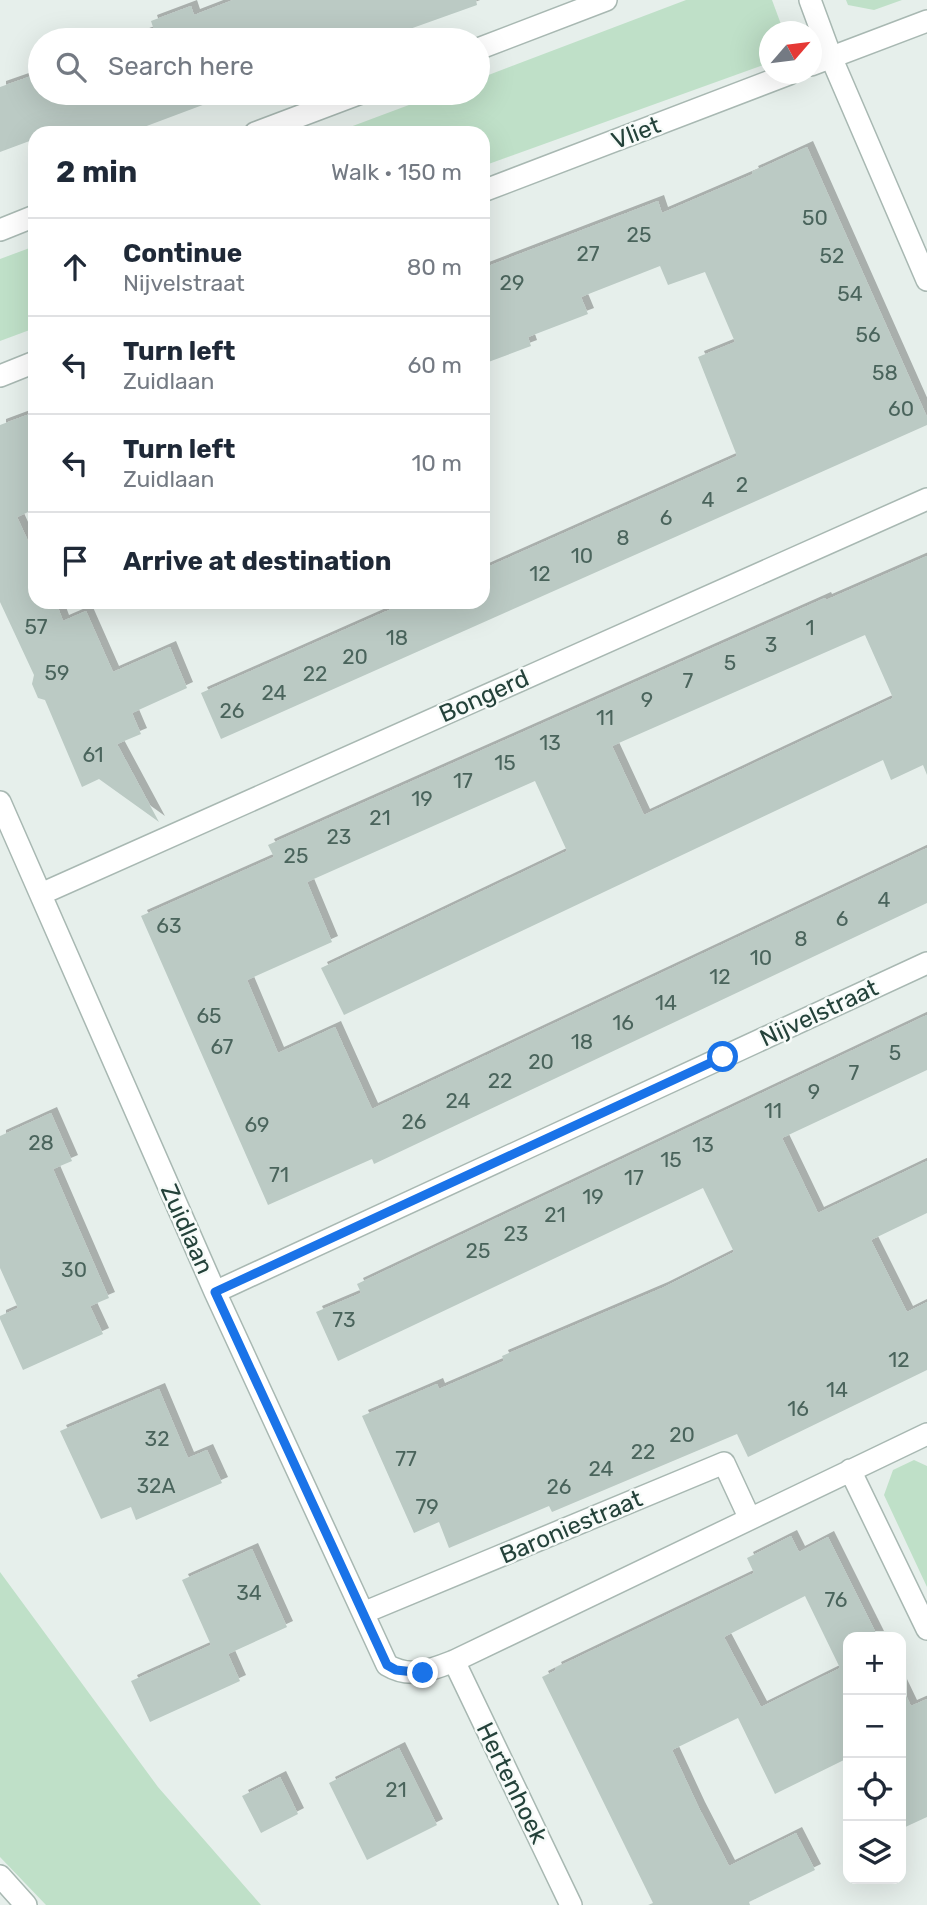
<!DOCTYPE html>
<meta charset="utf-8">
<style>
:root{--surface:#fff;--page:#f2f2f3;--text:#1f2937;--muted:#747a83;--line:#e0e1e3}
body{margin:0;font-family:Rubik,sans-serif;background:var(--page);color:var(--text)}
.controls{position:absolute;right:21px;bottom:21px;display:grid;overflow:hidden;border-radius:14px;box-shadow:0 7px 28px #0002}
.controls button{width:63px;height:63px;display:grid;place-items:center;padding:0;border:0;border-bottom:2px solid var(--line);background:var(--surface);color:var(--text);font:35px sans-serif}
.compass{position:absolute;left:759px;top:21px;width:63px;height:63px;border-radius:50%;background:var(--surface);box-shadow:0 7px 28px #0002;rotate:62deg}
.stop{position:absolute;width:21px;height:21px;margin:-16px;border:5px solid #1a73e8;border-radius:50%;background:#fff}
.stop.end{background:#1a73e8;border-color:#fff;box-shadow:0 2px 7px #0008}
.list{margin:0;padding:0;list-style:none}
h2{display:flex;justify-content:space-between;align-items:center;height:91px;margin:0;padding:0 28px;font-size:30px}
h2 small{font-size:23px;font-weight:400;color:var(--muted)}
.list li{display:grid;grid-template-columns:46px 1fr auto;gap:21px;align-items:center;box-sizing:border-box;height:98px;padding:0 28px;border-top:2px solid var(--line)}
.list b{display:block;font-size:26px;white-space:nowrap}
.list p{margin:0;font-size:23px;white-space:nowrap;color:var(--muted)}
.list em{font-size:23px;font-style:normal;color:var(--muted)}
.icon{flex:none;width:38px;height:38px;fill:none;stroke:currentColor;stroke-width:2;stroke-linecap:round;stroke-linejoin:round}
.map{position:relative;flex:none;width:927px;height:1905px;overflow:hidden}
.search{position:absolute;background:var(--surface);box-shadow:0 7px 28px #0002;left:28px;top:28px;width:462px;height:77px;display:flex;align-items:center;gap:18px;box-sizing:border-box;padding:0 24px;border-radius:38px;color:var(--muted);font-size:26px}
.panel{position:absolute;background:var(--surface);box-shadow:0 7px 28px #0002;left:28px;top:126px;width:462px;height:483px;border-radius:21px}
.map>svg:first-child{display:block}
</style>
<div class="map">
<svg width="927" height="1905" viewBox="0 0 927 1905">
<defs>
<filter id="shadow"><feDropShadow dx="6" dy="-6" stdDeviation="0" flood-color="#0004"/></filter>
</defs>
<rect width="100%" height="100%" fill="#e6efeb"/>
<path fill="#bfe0c8" d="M 686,0 L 772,0 L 782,27 L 781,31 L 769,32 L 769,63 L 483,166 L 483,133 L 334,133 L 441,93 L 478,93 L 478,79 Z
M 846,0 L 902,0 L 874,10 L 848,5 Z
M 35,246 L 35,328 L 0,341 L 0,259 Z
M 914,1460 L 927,1466 L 927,1587 L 884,1495 L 893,1470 Z
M 0,1572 L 158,1787 L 261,1905 L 46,1905 L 0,1857 Z"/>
<path fill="#bbcac4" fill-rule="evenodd" filter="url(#shadow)" d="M 233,0 L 476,0 L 477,5 L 379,40 L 136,40 L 135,37 L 154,30 L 151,21 L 191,6 L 194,15 Z
M 40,73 L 40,93 L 223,93 L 224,97 L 128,133 L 35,133 L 35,139 L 0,152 L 0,87 Z
M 807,147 L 927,417 L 927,425 L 221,739 L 201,693 L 407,602 L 483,602 L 483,569 L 737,456 L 698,357 L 735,342 L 705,272 L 668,285 L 660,266 L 581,297 L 588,314 L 528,337 L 531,346 L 483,364 L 483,268 L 658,201 L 662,213 L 753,174 L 752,172 Z
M 35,412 L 35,509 L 17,517 L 35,556 L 35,602 L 56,602 L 63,621 L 86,611 L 113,672 L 170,647 L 187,688 L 132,713 L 141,734 L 117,744 L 159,822 L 99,779 L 82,787 L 45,700 L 38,698 L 32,684 L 34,675 L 0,602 L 0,425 Z
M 927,556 L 927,775 L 923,765 L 891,780 L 883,760 L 344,1015 L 321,968 L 567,851 L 535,781 L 307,882 L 332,942 L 247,980 L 278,1053 L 335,1027 L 372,1109 L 927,848 L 927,903 L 374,1164 L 372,1159 L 268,1205 L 141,916 L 274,857 L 268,845 L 825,598 L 826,600 ZM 865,635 L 893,698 L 644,815 L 612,746 Z
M 927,1015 L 927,1070 L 782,1138 L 818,1213 L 927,1161 L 927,1213 L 871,1240 L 907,1312 L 927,1302 L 927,1370 L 748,1457 L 737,1434 L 552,1512 L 549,1506 L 449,1548 L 439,1522 L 414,1533 L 362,1416 L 437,1384 L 439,1389 L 504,1361 L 502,1356 L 662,1288 L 734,1252 L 703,1188 L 338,1361 L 316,1312 L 361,1293 L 357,1284 Z
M 51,1113 L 72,1161 L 53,1169 L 109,1298 L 90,1306 L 103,1334 L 23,1370 L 0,1319 L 0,1316 L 18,1308 L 0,1268 L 0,1136 Z
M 159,1389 L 188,1458 L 207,1450 L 222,1483 L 136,1520 L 131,1507 L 101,1519 L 60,1431 Z
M 791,1536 L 799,1552 L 828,1537 L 878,1637 L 848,1637 L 848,1758 L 775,1794 L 738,1718 L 672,1750 L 699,1808 L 729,1866 L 796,1833 L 815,1870 L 749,1902 L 750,1905 L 648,1905 L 653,1903 L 542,1677 L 556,1670 L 555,1668 L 754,1573 L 747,1558 ZM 805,1596 L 840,1668 L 761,1707 L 724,1637 Z
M 252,1549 L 287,1627 L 228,1654 L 240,1681 L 150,1722 L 131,1681 L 211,1645 L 182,1580 Z
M 901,1685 L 911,1706 L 927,1699 L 927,1817 L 901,1829 Z
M 399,1748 L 437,1825 L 367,1860 L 329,1783 Z
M 280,1777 L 298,1814 L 261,1833 L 242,1796 Z"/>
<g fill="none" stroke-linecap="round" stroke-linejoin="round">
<defs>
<path id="minor" d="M 810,0 L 831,57 L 927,280
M 478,49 L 606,0
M 255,133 L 361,93
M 0,230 L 35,216
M 0,802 L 215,1292 L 387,1665 C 410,1679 431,1670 454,1661 L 927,1434
M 41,894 L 927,499
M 215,1292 L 927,963
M 850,1470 L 927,1629
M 363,1613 L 724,1463 L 749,1517
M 454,1661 L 571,1905
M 0,1876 L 26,1905"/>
<path id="tertiary" d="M 811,65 L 927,21
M 483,191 L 789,74
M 0,376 L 35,362"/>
</defs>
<use href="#minor" stroke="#a8b8b2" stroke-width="24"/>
<use href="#tertiary" stroke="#a8b8b2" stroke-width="24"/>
<use href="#minor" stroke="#fff" stroke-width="21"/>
<use href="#tertiary" stroke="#fff" stroke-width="21"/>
</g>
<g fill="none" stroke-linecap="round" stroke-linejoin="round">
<path stroke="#1a73e8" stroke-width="9" d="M 423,1673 L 396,1670 L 387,1665 L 215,1292 L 723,1057"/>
</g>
<g text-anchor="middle" stroke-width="5" stroke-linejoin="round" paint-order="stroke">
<g font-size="21" fill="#4a645c">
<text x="815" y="225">50</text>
<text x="639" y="242">25</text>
<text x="588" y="261">27</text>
<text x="832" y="263">52</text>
<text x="512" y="290">29</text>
<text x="850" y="301">54</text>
<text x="868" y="342">56</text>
<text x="885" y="380">58</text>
<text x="901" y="416">60</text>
<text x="742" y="492">2</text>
<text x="708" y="507">4</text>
<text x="666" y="525">6</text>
<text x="623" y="545">8</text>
<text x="582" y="563">10</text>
<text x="540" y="581">12</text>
<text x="36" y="634">57</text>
<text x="810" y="635">1</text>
<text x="397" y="645">18</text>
<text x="771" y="652">3</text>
<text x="355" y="664">20</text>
<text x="730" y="670">5</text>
<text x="57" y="680">59</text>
<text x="315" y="681">22</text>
<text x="688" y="688">7</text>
<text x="274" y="700">24</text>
<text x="647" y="707">9</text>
<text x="232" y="718">26</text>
<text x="605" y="725">11</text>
<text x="550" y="750">13</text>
<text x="93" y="762">61</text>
<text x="505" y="770">15</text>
<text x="463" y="788">17</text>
<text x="422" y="806">19</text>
<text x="380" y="825">21</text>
<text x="339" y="844">23</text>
<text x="296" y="863">25</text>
<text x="884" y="907">4</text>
<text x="842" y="926">6</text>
<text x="169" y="933">63</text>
<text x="801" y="946">8</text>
<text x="761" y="965">10</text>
<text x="720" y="984">12</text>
<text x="666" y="1010">14</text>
<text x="209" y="1023">65</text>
<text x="623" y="1030">16</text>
<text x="582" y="1049">18</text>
<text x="222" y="1054">67</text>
<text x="895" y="1060">5</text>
<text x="541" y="1069">20</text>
<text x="854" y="1080">7</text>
<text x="500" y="1088">22</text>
<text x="814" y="1099">9</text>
<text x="458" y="1108">24</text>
<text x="773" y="1118">11</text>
<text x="414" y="1129">26</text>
<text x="257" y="1132">69</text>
<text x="41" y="1150">28</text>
<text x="703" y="1152">13</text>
<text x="671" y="1167">15</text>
<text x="279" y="1182">71</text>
<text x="634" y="1185">17</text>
<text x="593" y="1204">19</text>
<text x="555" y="1222">21</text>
<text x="516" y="1241">23</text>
<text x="478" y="1258">25</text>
<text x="74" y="1277">30</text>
<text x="344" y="1327">73</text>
<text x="899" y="1367">12</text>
<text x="837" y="1397">14</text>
<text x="798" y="1416">16</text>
<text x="682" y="1442">20</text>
<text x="157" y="1446">32</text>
<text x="643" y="1459">22</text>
<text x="406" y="1466">77</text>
<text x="601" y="1476">24</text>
<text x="156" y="1493">32A</text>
<text x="559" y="1494">26</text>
<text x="427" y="1514">79</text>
<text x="249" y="1600">34</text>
<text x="836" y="1607">76</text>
<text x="396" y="1797">21</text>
</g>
<g font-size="24" fill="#24423a" stroke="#f7fbf9">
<text transform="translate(636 133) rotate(-21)" y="8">Vliet</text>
<text transform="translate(484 696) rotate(-24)" y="8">Bongerd</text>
<text transform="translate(819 1013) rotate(-25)" y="8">Nijvelstraat</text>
<text transform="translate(187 1229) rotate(66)" y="8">Zuidlaan</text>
<text transform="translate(571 1527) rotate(-23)" y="8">Baroniestraat</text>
<text transform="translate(512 1783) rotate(64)" y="8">Hertenhoek</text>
</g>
</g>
</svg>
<div class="controls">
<button>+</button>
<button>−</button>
<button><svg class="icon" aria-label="locate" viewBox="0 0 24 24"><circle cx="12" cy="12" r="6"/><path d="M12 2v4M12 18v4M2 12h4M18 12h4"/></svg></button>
<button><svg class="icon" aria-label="layers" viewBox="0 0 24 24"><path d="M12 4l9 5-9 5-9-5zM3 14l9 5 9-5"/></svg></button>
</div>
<svg class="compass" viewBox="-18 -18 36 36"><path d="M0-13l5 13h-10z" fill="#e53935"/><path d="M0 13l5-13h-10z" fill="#747a83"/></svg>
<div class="stop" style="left:723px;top:1057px"></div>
<div class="stop end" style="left:423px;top:1673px"></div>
<div class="search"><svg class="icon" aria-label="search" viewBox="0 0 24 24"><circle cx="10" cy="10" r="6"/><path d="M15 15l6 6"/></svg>Search here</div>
<section class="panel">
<h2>2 min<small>Walk · 150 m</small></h2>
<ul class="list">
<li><svg class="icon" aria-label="ahead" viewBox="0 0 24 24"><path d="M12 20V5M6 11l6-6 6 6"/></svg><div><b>Continue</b><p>Nijvelstraat</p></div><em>80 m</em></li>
<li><svg class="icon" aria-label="left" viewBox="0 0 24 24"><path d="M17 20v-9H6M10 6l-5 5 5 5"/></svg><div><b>Turn left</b><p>Zuidlaan</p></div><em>60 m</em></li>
<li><svg class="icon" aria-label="left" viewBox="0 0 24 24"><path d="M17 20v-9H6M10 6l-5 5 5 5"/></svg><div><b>Turn left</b><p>Zuidlaan</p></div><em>10 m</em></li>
<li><svg class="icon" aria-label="arrive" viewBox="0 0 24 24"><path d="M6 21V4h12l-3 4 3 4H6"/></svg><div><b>Arrive at destination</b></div></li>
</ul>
</section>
</div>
